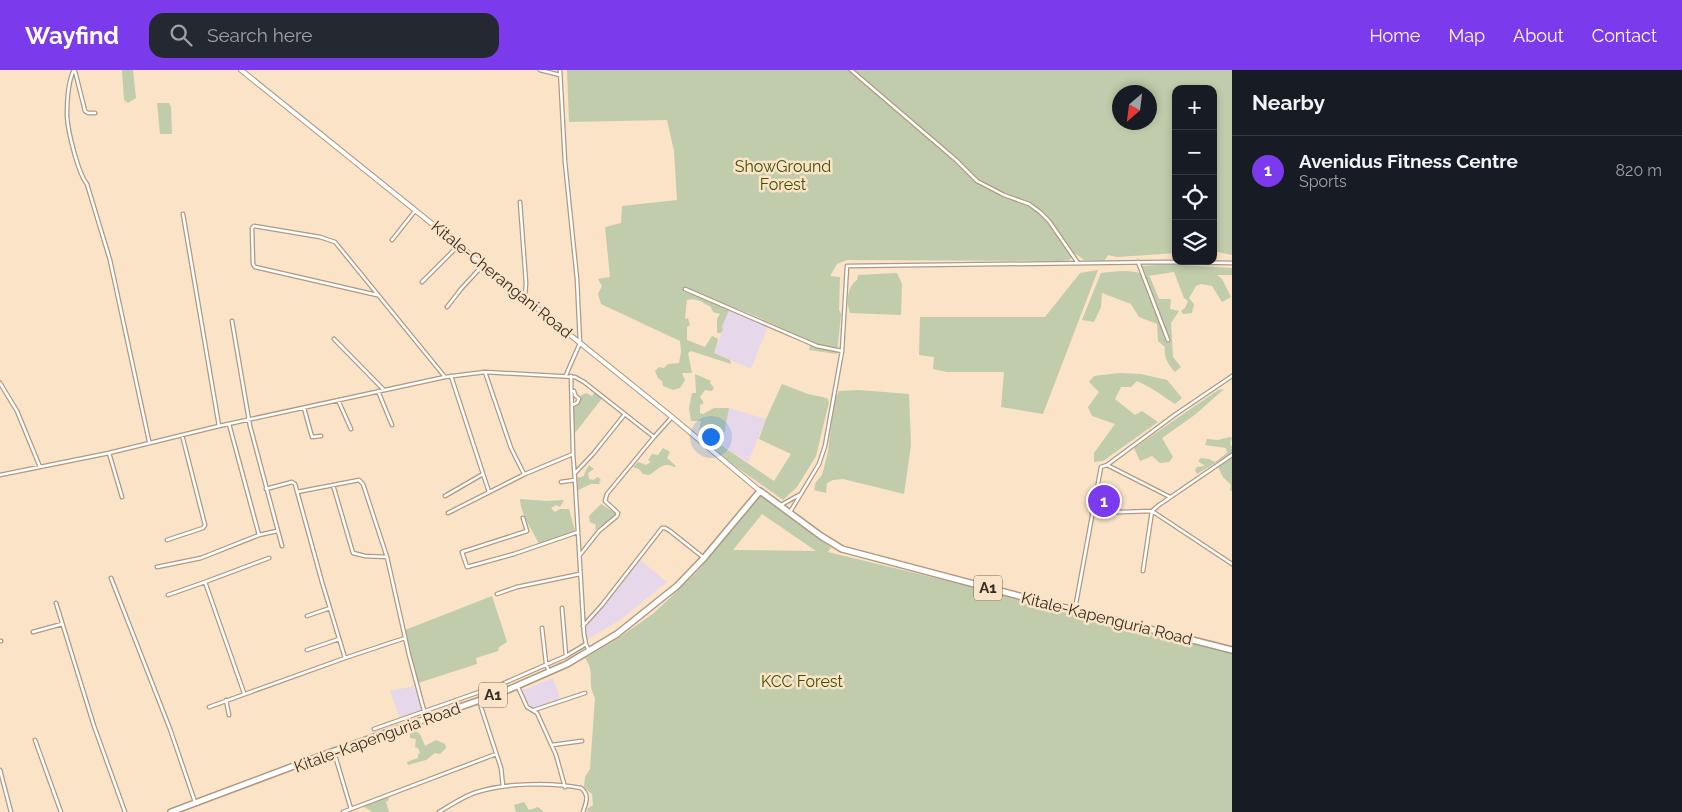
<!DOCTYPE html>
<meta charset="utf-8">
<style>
:root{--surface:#171b24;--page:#242831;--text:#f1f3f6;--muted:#9ea1a6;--line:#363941;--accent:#7c3aed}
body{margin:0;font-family:Raleway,sans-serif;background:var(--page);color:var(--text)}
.controls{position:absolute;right:15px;top:15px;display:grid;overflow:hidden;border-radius:10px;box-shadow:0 2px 8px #0003}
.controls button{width:45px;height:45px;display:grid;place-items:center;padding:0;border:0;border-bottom:1px solid var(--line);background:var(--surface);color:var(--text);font:25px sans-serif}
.compass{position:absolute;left:1112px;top:15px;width:45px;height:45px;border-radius:50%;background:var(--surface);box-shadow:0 2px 8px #0003;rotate:208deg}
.you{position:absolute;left:710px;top:366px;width:18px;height:18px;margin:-12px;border:4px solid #fff;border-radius:50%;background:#1a73e8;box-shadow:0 0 0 8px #1a73e833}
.badge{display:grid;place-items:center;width:32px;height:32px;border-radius:50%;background:var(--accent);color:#fff;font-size:16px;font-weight:700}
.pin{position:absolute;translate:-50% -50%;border:2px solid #fff;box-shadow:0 1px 5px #0006}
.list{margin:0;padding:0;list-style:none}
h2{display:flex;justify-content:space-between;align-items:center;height:65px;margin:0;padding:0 20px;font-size:21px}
h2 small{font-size:16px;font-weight:400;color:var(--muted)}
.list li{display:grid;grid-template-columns:32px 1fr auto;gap:15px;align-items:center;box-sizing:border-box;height:70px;padding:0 20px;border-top:1px solid var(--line)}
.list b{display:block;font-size:19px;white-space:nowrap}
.list p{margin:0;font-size:16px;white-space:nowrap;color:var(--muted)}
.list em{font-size:16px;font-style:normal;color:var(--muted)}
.icon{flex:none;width:28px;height:28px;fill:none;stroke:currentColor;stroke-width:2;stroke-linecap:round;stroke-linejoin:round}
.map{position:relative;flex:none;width:1232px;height:742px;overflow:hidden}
header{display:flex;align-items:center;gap:30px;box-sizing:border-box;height:70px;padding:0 25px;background:var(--accent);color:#fff}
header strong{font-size:24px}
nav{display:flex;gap:28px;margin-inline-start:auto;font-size:18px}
.search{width:350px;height:45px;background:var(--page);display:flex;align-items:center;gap:12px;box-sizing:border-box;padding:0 18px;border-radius:15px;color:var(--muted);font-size:19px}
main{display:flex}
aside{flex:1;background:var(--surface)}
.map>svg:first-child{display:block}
</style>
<header>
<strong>Wayfind</strong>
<div class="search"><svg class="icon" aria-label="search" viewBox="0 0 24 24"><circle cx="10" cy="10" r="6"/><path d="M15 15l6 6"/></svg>Search here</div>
<nav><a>Home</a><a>Map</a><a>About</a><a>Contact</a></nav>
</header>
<main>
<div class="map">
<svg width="1232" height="742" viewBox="0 0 1232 742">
<rect width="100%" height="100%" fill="#fae3c7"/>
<path fill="#e6d7ea" d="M 729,240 L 768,256 L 751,299 L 714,283 L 723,260 L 722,257 Z
M 729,338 L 766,349 L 748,392 L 722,376 Z
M 639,489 L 667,512 L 620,550 L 588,569 L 585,558 Z
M 553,608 L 560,628 L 532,639 L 526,635 L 521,621 Z
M 414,616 L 423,641 L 400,648 L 390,621 Z"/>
<path fill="#c0ccab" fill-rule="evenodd" d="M 122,0 L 133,0 L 136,28 L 128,33 L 124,30 Z
M 567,0 L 1232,0 L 1232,185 L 1213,181 L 1213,19 L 1176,19 L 1176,183 L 1117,187 L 1108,185 L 1104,191 L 1084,190 L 1076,184 L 1069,190 L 1061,191 L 847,190 L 837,194 L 830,206 L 840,207 L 839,240 L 841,244 L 837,284 L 809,280 L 811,271 L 753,245 L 684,218 L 684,222 C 692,223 720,236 729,240 L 722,257 L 723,260 L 721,263 L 717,263 L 717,249 L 720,244 L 713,242 L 711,237 C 704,233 695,227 687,230 L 685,249 L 688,248 L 690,255 L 687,257 L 687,270 L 705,277 L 712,266 L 717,268 L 718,270 L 714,283 L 730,290 L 731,294 L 691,281 L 688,283 L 692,303 L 682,303 L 685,310 L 680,318 L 673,320 L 663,316 L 662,311 L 658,308 L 655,301 L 659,297 L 664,298 L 668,294 L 679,293 L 681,282 L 680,271 L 601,234 L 598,224 L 602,216 L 598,209 L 610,207 L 605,157 L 621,153 L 622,136 L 677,130 L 674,81 L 667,50 L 569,52 ZM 1120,22 L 1150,22 L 1150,52 L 1120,52 Z
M 157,33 L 169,33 L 171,37 L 172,64 L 160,64 Z
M 1169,194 L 1232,198 L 1232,205 L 1217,205 L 1222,209 L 1231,227 L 1222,232 L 1212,216 L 1201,214 L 1196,216 L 1189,228 L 1194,234 L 1192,243 L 1183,244 L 1181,241 L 1185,238 L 1188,231 L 1184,228 L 1174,202 L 1148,206 L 1150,207 L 1159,229 L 1171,229 L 1170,239 L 1179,241 L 1171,253 L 1173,287 L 1181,297 L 1175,302 C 1169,296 1163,286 1165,277 L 1158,271 L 1157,254 L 1139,247 L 1131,234 L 1102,223 L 1101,237 L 1094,252 L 1082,250 L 1101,203 C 1117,201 1131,199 1146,205 L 1142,196 Z
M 1098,200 L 1043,344 L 1001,337 L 1004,302 L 947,302 L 933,299 L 934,287 L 919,285 L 920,247 L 1045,247 L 1080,203 Z
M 897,203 L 902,214 L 901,245 L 850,243 C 846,233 847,216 857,210 L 858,205 Z
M 1119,303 L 1141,304 L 1167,310 L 1182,328 L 1175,334 C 1163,326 1151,317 1137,311 L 1131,317 L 1121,317 L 1115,329 L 1135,345 L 1142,341 L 1158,352 L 1103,391 L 1094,392 L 1094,383 L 1115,354 L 1092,346 L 1088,337 L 1099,322 L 1089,312 L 1094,306 Z
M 695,304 L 711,311 L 710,313 L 714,318 L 712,321 L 705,320 L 700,327 L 704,333 L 700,335 L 700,343 L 703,344 L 714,338 L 729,338 L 722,376 L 774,411 L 791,384 L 759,369 L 766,349 L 782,314 L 808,324 L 827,328 L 829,332 L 816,386 L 797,417 L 783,430 L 731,393 L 698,364 L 701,351 L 691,351 L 689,338 L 692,323 L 696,323 Z
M 1224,319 L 1196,344 L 1162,368 L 1173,387 L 1169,392 L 1160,393 L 1152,386 L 1140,391 L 1134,378 L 1218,320 Z
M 859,320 L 909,324 L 911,375 L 904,424 L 843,409 L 833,410 L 827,413 L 826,423 L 814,420 L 816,412 L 822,405 L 828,382 L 834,331 L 839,321 Z
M 595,322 L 603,327 L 575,363 L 573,336 L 581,330 L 580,326 L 586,323 L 592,326 Z
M 1230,367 L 1232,368 L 1230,374 L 1232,377 L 1232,383 L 1197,404 L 1195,400 L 1197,397 L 1205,396 L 1198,391 L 1201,388 L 1209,389 L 1215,392 L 1227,383 L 1226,378 L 1205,375 L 1207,369 L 1218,370 Z
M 663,378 L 670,382 L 667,388 L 676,396 L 674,397 C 663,391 658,400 649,405 L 643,404 L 639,399 L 633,397 L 638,392 L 646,395 L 651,392 L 648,390 L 652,384 L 658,385 Z
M 1232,388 L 1232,421 L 1230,420 L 1231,415 L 1223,407 L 1218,397 Z
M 589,395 L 594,399 L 588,403 L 589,409 L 593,410 L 598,407 L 601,410 L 599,412 L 600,414 L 591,414 L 578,420 L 577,408 L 584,406 L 585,402 Z
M 760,425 L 831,478 L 828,482 L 1232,580 L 1232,742 L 589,742 L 586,740 L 593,735 L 592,724 L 584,717 L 585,707 L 590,699 L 595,628 C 586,611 596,603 585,588 L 617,569 L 654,543 L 696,503 ZM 762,444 L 816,481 L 733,480 Z
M 520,429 L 546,431 L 564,430 L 560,437 L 556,435 L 551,438 L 555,442 L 560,439 L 569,439 L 575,461 L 539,474 C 532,459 521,446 520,429 Z
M 601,434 L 615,443 L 615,446 L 595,460 L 596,455 L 590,452 L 589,446 Z
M 492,526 L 507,572 L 499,577 L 498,581 L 476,588 L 477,594 L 418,613 L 405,560 Z
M 414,660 L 420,664 L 425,676 L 436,670 L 445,674 L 446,678 L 440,684 L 435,683 L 426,690 L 408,695 L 407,692 L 418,688 L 418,684 L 420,683 L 418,678 L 415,677 L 416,669 L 410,668 L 410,661 Z
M 388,727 L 389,730 L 386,732 L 389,742 L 372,742 L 363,736 Z
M 524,732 L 529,740 L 538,737 L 544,742 L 516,742 L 514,735 Z"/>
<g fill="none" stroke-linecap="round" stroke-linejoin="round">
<defs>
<path id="street" d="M 74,0 C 68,11 67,34 67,46 C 68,62 78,103 87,114 L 110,190 L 149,371
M 540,0 L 560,5
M 560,0 L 565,92 L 577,209 L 580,273 L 566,305
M 851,0 L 956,90 L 977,111 L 1004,125 L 1029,134 L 1040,142 L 1049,151 L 1078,193
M 75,1 L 85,41 L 88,43 L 95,43
M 520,132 L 526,213 L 525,228
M 183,144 L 219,356
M 392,170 L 415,141
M 1138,192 L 1168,270
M 422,212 L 459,175
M 685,219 L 817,276 L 842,281
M 377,225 L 255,197 L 253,194 L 252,158 L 254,156 L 320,167 L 335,172 L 445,307
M 447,237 L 461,219 L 483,195
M 232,251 L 250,356 L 282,476
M 334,269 L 384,320
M 485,302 L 511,378 L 524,404
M 451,306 L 489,422
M 571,306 L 573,384
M 0,313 L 17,341 L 40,397
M 378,321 L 392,355
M 338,330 L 351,359
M 572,335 L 577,333 L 579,329 L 575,325 L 574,321
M 304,338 L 312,367 L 321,366
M 229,354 L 259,465 L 277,461
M 109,383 L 122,427
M 1107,395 L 1170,427
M 575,403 L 593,384 L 625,344
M 0,405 L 109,383 L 219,356 L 445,307 L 485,302 L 575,307 L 584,312 L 654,367
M 575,410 L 578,462
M 333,415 L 353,483 L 365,486 L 387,487
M 297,422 L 354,411 L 359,410 L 363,414 L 387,487 L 409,585 L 426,648
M 445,426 L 483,404
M 781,435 L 799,425
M 790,442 L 819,394 L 825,376 L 842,281 L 847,196 L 1166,192 L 1232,193
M 448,443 L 525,404 L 573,384 L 575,410 L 561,412
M 1092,443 L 1152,441 L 1232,494
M 523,448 L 527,461 L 462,482 L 467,497 L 514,484 L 578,462 L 584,564 L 586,574 L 589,581
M 167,470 L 203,458 L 205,455 L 182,365
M 580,485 L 599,461 L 617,446 L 618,443 L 605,431 L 607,424 L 654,367 L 672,347
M 157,497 L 201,488 L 259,465
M 1143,501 L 1152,441 L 1159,435 L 1232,385
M 111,508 L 170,659 L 195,732
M 497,524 L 517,517 L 580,504
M 168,525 L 205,512
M 56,533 L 94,656 L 125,742
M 562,538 L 566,586 L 586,574
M 1075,539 L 1101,397 L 1107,395 L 1176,344 L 1232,306
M 307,546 L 330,538
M 583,556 L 602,535 L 662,458 L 665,458 L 670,461 L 704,488
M 542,558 L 546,593 L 549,602
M 33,562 L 62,554
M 0,571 L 1,571
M 307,580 L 339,569
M 345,588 L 405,568
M 518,617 L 527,637 L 537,643 L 556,685 L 565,717
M 244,623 L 205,512 L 269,488
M 226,630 L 229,645
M 479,631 L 501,698 L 503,716
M 209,637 L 345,588 L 322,512 L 295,414 L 292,412 L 266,419
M 534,640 L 585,623
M 374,659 L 502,614 L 566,586
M 35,670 L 61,742
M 552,675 L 582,671
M 334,682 L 351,739 L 343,742
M 0,700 L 11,742
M 351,739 L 496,684
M 439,742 C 451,735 464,726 477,722 C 506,713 552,712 581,718 C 590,725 586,733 583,742"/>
<path id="secondary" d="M 241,0 L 672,347 L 760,421"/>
<path id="highway" d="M 171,742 L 334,681 L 503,622 L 567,594 L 617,564 L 677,516 L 704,488 L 760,421 L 821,466 L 842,479 L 1023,527 L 1232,580"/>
</defs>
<use href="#street" stroke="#af9980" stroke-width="5"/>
<use href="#secondary" stroke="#af9980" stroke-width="6"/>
<use href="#highway" stroke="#af9980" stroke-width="8"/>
<use href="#street" stroke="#fff" stroke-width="2.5"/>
<use href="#secondary" stroke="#fff" stroke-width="4"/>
<use href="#highway" stroke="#fff" stroke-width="5"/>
</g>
<g text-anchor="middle" stroke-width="5" stroke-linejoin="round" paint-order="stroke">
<g fill="#fae3c7" stroke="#716454" stroke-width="1">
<rect x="974" y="505.5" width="28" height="25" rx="4"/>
<rect x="479" y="612.5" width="28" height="25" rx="4"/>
</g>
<g font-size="15" font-weight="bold" fill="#362d23">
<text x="988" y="523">A1</text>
<text x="493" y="630">A1</text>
</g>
<g font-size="16" fill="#3e5100" stroke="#fae3c7">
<text x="783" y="102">ShowGround<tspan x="783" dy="18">Forest</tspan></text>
<text x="802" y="617">KCC Forest</text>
</g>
<g font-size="16" fill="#362d23" stroke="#fae3c7">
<text transform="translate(502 209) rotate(39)" y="6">Kitale-Cherangani Road</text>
<text transform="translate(1107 548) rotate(14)" y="6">Kitale-Kapenguria Road</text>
<text transform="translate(377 667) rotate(-20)" y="6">Kitale-Kapenguria Road</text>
</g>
</g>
</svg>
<div class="controls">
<button>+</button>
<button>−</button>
<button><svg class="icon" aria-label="locate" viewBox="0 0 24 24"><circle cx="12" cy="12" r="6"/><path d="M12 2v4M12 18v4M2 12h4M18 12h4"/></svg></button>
<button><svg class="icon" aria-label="layers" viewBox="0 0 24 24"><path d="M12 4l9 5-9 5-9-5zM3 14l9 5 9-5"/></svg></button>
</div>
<svg class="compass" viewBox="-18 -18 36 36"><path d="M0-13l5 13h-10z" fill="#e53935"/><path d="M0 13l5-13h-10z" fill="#9ea1a6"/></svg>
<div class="you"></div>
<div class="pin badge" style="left:1104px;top:431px">1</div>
</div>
<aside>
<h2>Nearby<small></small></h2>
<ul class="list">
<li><span class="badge">1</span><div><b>Avenidus Fitness Centre</b><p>Sports</p></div><em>820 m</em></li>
</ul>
</aside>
</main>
